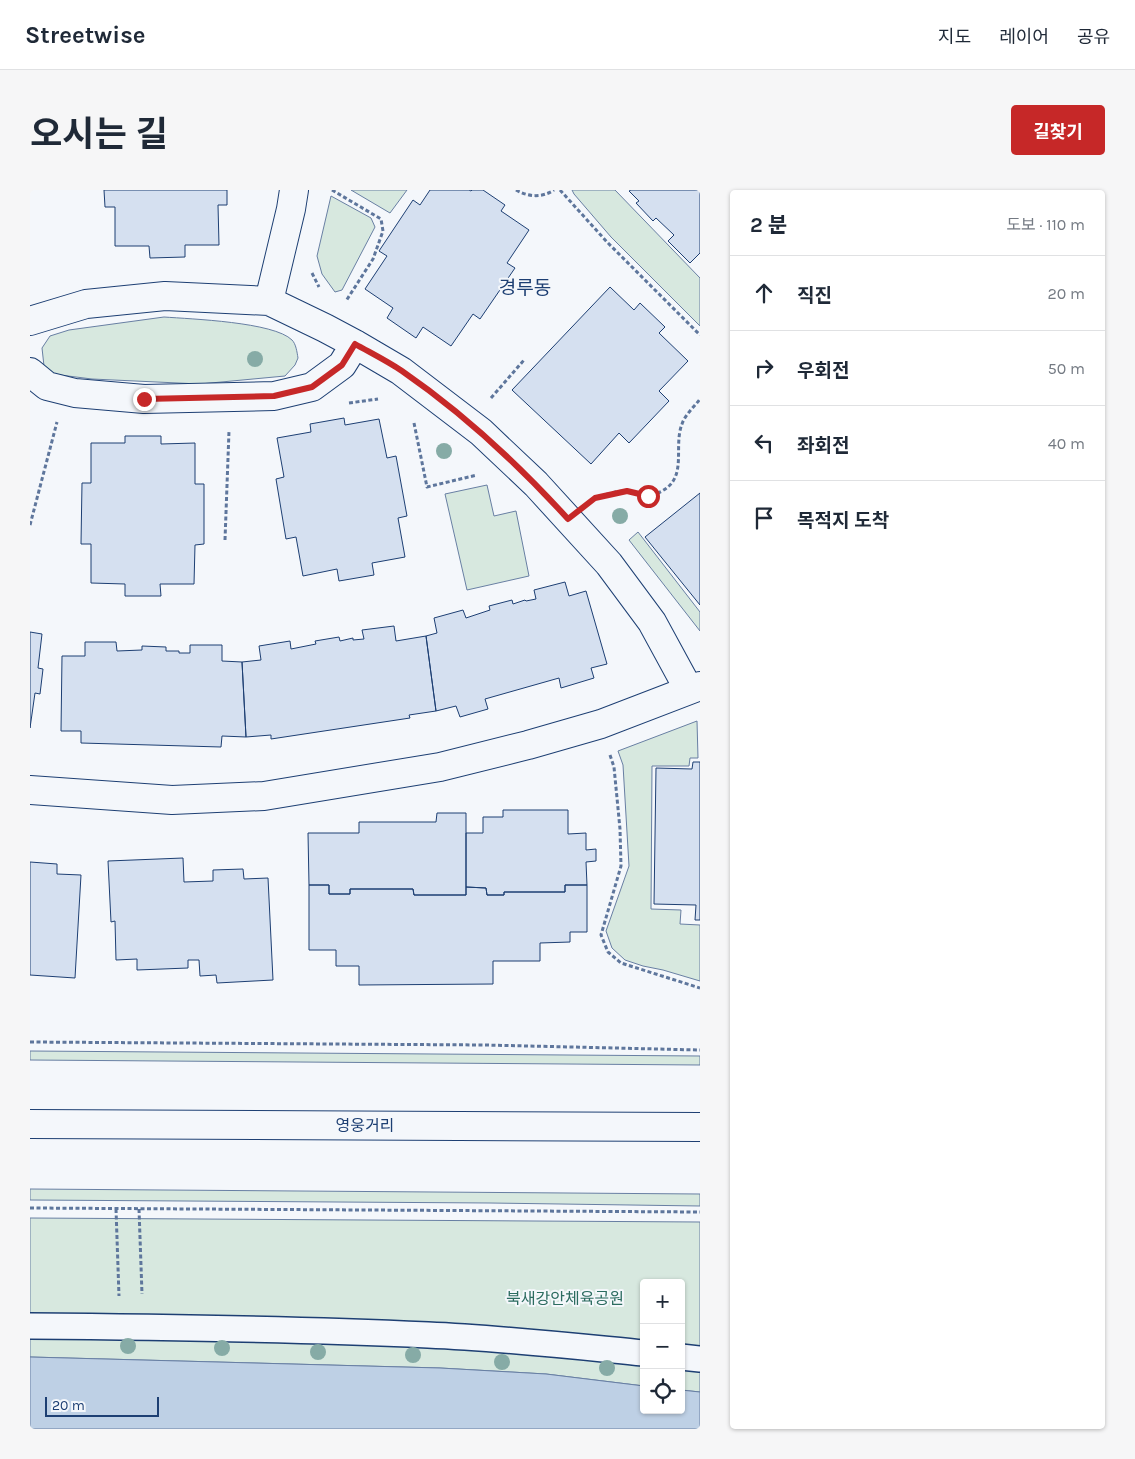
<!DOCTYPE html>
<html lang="ko">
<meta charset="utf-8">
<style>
:root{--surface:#fff;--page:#f6f6f7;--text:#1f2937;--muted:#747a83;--line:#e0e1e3;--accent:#c62828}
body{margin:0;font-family:Karla,"Noto Sans KR",sans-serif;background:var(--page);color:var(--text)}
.controls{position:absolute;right:15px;bottom:15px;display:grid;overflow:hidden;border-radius:5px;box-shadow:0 1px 4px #0004}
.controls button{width:45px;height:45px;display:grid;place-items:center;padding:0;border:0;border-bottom:1px solid var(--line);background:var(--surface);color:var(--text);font:25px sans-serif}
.scale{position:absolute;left:15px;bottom:12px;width:114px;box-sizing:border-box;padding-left:5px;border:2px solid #1d3f73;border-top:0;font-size:14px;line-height:18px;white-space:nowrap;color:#1d3f73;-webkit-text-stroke:4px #f4f7fb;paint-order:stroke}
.stop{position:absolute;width:15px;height:15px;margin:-11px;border:4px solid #c62828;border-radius:50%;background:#fff}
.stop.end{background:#c62828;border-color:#fff;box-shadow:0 1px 5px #0008}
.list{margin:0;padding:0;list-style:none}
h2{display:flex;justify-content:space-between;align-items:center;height:65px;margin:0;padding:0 20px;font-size:21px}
h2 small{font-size:16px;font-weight:400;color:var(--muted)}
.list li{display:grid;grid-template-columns:32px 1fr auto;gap:15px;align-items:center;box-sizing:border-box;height:75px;padding:0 20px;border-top:1px solid var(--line)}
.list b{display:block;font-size:19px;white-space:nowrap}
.list em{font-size:16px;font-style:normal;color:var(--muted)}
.icon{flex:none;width:28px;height:28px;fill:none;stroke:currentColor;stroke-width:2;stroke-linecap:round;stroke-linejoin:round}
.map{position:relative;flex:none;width:670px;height:1239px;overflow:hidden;border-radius:5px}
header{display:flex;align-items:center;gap:30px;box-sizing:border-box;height:70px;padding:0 25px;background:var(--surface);border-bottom:1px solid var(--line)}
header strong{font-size:24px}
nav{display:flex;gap:28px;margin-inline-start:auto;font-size:18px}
.intro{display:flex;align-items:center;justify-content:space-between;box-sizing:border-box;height:120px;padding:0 30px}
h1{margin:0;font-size:35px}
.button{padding:12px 22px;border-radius:5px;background:var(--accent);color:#fff;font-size:18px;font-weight:700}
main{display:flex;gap:30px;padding:0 30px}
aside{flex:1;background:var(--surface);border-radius:5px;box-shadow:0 1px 4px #0004}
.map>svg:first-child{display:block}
</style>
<header>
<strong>Streetwise</strong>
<nav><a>지도</a><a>레이어</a><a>공유</a></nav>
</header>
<div class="intro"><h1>오시는 길</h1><a class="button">길찾기</a></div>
<main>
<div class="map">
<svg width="670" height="1239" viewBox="0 0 670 1239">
<rect width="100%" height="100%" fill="#f4f7fb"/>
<path fill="#d7e8df" stroke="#687fa3" d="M 321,0 L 377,0 L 360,23 Z
M 542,0 L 585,0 L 670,88 L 670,136 L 581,47 L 544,4 Z
M 301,6 L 341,28 L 345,37 L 312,100 L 305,102 L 292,84 L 287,66 Z
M 134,127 C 161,129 244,132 262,150 C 266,154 267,162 268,168 L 265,175 L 255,186 L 170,194 L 62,189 L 22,184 L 14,176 L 12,158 L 20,146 L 39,140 Z
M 457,295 L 464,326 L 486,321 L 499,386 L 437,400 L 415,304 Z
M 608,342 L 670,422 L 670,441 L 599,350 Z
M 667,531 L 668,568 L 660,568 L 659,576 L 622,576 L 621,719 L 651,720 L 650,734 L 670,735 L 670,791 L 633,780 L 613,776 L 595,770 L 582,758 L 576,741 L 599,676 L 593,575 L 588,561 Z
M 0,861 L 670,866 L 670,875 L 0,870 Z
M 0,999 L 670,1004 L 670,1016 L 460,1013 L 0,1010 Z
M 0,1028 L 670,1032 L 670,1202 L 651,1200 L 651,1093 L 614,1093 L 614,1196 L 516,1184 L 410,1178 L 0,1167 Z"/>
<path fill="#bed0e5" stroke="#687fa3" d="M 0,1167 L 410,1178 L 516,1184 L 614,1196 L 614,1220 L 651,1220 L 651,1200 L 670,1202 L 670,1239 L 0,1239 Z"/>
<path fill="#d5e0f0" stroke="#1d3f73" d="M 74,0 L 197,0 L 197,15 L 188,15 L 189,55 L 155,55 L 155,67 L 120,68 L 119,56 L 85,56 L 85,17 L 75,17 Z
M 400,0 L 439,0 L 441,1 L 442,0 L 453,0 L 475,15 L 471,21 L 499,40 L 477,73 L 485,78 L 450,129 L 443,124 L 421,156 L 393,137 L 386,148 L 357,128 L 363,118 L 335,99 L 357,66 L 349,61 L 383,10 L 390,15 Z
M 601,0 L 670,0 L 670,63 L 660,73 L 638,51 L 644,45 L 626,28 L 623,31 L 606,13 L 609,11 L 599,1 Z
M 580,97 L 604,120 L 610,113 L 635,137 L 629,143 L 658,171 L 629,201 L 639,211 L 599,253 L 589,243 L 561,274 L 482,200 Z
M 314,228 L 315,235 L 349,229 L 357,268 L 366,266 L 377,326 L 368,328 L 375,367 L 342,373 L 344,385 L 309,391 L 307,379 L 273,386 L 266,347 L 256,349 L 246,289 L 254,287 L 247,248 L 281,242 L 280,234 Z
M 95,246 L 131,246 L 131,254 L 165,253 L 165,294 L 174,294 L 174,354 L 165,355 L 164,394 L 130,394 L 131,406 L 95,406 L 95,394 L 61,393 L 61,354 L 51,354 L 52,293 L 61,293 L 61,253 L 95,253 Z
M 670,303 L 670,415 L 615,347 Z
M 535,392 L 539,406 L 556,401 L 577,474 L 561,478 L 564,488 L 531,498 L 529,488 L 455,509 L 458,519 L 430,527 L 426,516 L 406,521 L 396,446 L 407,443 L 404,428 L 433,420 L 436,428 L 460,420 L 459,416 L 482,410 L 483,414 L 495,410 L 496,411 L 506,409 L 504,400 Z
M 364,436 L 366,451 L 396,446 L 406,521 L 379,525 L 380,528 L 241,549 L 241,545 L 216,547 L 212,472 L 231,470 L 229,456 L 260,451 L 261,459 L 286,454 L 285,451 L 309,447 L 310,451 L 323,448 L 323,450 L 334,449 L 332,440 Z
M 0,442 L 12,444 L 8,478 L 13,479 L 10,504 L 5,503 L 0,538 Z
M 55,452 L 86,452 L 87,461 L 112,460 L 112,456 L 136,457 L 136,461 L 149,461 L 149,463 L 160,463 L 160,455 L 192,455 L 192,471 L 212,472 L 216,547 L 192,546 L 191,557 L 51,553 L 51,541 L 31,541 L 32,466 L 55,466 Z
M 663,572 L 670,572 L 670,730 L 665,730 L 666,715 L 624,714 L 626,578 L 662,579 Z
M 473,620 L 538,620 L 538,644 L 556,643 L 556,660 L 566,659 L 566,671 L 556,672 L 557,695 L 535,695 L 535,702 L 474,702 L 474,705 L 457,705 L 456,698 L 436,697 L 436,643 L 453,643 L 453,627 L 473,627 Z
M 407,623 L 436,623 L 436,705 L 384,705 L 383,699 L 320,699 L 320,704 L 299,704 L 299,695 L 279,695 L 278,643 L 329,643 L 329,632 L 406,632 Z
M 153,668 L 154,692 L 183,691 L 183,680 L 213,679 L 214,689 L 238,688 L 243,790 L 187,793 L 186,785 L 170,786 L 169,770 L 158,770 L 158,778 L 107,780 L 107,769 L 86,770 L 85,731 L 81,732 L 78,671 Z
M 0,672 L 27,674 L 27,684 L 51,685 L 45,788 L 0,785 Z
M 279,695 L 299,695 L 299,704 L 320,704 L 320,699 L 383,699 L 384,705 L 436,705 L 436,697 L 456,698 L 457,705 L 474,705 L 474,702 L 535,702 L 535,695 L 557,695 L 557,742 L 540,742 L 540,752 L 510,753 L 510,771 L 463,771 L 463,794 L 329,795 L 329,776 L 306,776 L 306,760 L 279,760 Z"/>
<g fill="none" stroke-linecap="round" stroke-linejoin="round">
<defs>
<path id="pedestrian" d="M 0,1136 C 133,1137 266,1139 398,1145 C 470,1148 542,1156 614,1163
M 651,1167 L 670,1169"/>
<path id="minor" d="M 239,111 L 261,19 L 264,0
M 0,131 L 56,114 L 135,106 L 239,111 L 295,138 L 325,154 L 371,181 L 451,242 L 506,294 L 579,374 L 622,432 L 659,500
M 0,182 L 17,196 L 45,203 L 114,209 L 244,206 L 282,197 L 312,175 L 325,154
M 0,600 L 142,610 L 234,606 L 410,577 L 498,555 L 571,534 L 670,496"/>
<path id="primary" d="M 0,934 L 670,937"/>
</defs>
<use href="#pedestrian" stroke="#1d3f73" stroke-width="28"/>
<use href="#minor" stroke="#1d3f73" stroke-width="30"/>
<use href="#primary" stroke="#1d3f73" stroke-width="30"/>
<path stroke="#5e769c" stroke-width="3" stroke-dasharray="4 2.5" stroke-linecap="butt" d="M 302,0 L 351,29 L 353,41 L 343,69 L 316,111
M 486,0 C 498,7 512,8 524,0
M 530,0 L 577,52 L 670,145
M 282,83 L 289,97
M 461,208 L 494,170
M 319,213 L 348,209
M 384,233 L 397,297 L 447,285
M 564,309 C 574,305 588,300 598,301 C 611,303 620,308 632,301 C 658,287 643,257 652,234 C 655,225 664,217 670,209
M 0,335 L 27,232
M 195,350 L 199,241
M 580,565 L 584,577 L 590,639 L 591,676 L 571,745 L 578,762 L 591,773 L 670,798
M 0,852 L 455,855 L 670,860
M 0,1018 L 670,1022
M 86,1019 L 89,1106
M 109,1019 L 112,1104"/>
<use href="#pedestrian" stroke="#f4f7fb" stroke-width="25"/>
<use href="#minor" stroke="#f4f7fb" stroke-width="28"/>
<use href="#primary" stroke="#f4f7fb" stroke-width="28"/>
</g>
<g fill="#86aba6">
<circle cx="225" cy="169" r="8"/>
<circle cx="414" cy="261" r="8"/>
<circle cx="590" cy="326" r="8"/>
<circle cx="98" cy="1156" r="8"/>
<circle cx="192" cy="1158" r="8"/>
<circle cx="288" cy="1162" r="8"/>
<circle cx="383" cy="1165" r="8"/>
<circle cx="472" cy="1172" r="8"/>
<circle cx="577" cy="1178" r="8"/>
</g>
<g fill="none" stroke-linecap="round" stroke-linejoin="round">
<path stroke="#c62828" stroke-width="6" d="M 114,209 L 244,206 L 282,197 L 312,175 L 325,154 C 341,163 357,171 372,181 C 433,223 488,274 538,329 L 565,308 L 597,301 L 618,306"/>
</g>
<g text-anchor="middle" stroke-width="4" stroke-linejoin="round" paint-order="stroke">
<g font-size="16" fill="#1d3f73" stroke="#f4f7fb">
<text x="335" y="941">영웅거리</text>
</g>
<g font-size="16" fill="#2c6c60" stroke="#f4f7fb">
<text x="535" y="1114">북새강안체육공원</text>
</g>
<g font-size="19" fill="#1d3f73" stroke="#f4f7fb">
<text x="495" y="104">경루동</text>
</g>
</g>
</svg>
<div class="controls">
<button>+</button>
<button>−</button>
<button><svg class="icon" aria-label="locate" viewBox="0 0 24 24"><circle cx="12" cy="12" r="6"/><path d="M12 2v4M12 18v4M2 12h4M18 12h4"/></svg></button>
</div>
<div class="scale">20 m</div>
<div class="stop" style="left:618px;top:306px"></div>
<div class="stop end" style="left:114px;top:209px"></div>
</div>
<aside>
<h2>2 분<small>도보 · 110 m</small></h2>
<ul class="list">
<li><svg class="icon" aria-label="ahead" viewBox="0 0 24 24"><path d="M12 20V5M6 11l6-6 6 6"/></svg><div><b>직진</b></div><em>20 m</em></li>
<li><svg class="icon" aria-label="right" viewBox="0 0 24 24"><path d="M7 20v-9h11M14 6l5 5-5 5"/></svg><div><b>우회전</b></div><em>50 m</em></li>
<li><svg class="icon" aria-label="left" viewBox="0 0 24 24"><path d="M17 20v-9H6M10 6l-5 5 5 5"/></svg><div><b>좌회전</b></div><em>40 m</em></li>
<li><svg class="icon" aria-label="arrive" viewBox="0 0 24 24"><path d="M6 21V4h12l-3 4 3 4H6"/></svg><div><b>목적지 도착</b></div></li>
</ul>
</aside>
</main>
